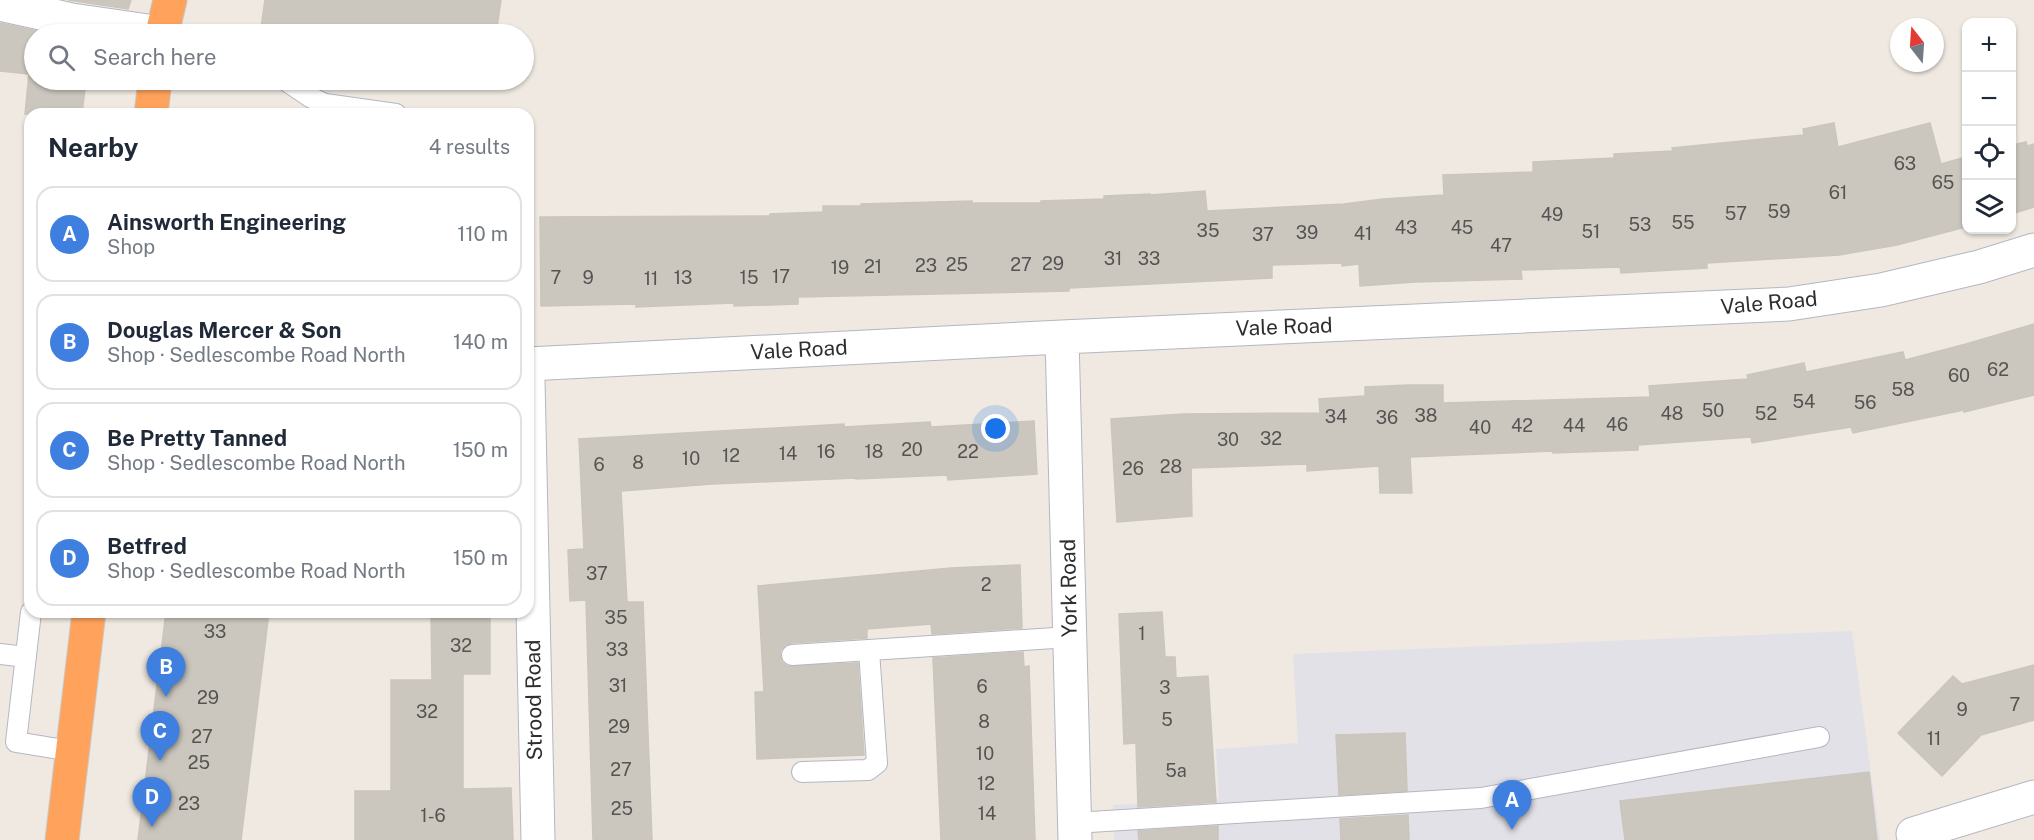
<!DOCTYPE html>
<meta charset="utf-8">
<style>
:root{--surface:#fff;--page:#f6f6f7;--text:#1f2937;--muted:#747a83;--line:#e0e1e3;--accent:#d93025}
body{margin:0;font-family:"Public Sans",sans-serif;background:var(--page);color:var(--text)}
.controls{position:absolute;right:18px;top:18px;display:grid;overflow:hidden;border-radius:12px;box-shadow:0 2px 4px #0004}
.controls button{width:54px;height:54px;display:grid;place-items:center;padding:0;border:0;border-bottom:2px solid var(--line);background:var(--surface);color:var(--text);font:30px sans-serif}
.compass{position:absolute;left:1890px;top:18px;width:54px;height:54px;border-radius:50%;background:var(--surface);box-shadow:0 2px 4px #0004;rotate:343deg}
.you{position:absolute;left:996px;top:429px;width:21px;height:21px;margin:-15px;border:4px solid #fff;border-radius:50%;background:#1a73e8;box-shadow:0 0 0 9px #1a73e833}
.badge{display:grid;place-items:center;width:39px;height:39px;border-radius:50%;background:var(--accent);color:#fff;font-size:20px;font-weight:700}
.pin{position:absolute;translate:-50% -50px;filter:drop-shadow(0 2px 3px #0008)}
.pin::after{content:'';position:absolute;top:32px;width:21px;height:18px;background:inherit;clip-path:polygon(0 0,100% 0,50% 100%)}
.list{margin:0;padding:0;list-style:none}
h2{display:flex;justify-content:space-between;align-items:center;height:78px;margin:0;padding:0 24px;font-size:26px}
h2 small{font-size:20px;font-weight:400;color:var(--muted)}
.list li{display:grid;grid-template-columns:39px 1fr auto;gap:18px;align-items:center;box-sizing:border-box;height:96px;margin:0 12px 12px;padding:0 12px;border:2px solid var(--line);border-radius:18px}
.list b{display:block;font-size:22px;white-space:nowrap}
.list p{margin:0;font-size:20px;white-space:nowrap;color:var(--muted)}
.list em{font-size:20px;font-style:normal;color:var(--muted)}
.icon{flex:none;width:33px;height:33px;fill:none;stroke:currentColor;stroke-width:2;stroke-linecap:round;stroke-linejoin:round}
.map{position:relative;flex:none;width:2034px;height:840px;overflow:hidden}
.search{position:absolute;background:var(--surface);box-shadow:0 2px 4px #0004;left:24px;top:24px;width:510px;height:66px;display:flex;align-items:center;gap:15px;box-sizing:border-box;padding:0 21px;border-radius:33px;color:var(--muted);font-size:22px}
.panel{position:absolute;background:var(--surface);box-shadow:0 2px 4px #0004;left:24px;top:108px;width:510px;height:510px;border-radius:18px}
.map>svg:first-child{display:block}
</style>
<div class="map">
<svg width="2034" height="840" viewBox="0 0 2034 840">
<rect width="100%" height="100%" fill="#efe9e1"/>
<path fill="#e3e1e8" d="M 1852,631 L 1880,840 L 1114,840 L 1113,805 L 1219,799 L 1216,749 L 1298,743 L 1293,654 Z"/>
<path fill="#cbc7bf" stroke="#cbc5ba" stroke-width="1.5" d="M 68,0 L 131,0 L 128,9 Z
M 265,0 L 501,0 L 496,34 L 260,34 Z
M 0,23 L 51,34 L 34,34 L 34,80 L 86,80 L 82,114 L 25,114 L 29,74 L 0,71 Z
M 1834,123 L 1838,147 L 1930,123 L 1941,164 L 1966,157 L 1966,227 L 1897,245 L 1839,255 L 1707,263 L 1707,268 L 1621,273 L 1620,267 L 1521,270 L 1522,279 L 1415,282 L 1360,286 L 1359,264 L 1342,266 L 1342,263 L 1272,265 L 1272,278 L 1069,288 L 1069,291 L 798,297 L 798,304 L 734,306 L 734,303 L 636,307 L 636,304 L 541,306 L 540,217 L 770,216 L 770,214 L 823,212 L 823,206 L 861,206 L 861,204 L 972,201 L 972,203 L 1041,203 L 1041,201 L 1104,199 L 1104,196 L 1150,194 L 1150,195 L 1205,191 L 1207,211 L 1344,204 L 1383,199 L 1444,195 L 1443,175 L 1533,172 L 1533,162 L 1614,158 L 1614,154 L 1673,151 L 1672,148 L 1804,135 L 1803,129 Z
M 2026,142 L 2027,146 L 2034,144 L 2034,207 L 2012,214 L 2012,145 Z
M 2034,324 L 2034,395 L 1964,412 L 1964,410 L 1853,433 L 1851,427 L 1752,443 L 1751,437 L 1638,445 L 1638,450 L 1553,453 L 1553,451 L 1410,457 L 1412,493 L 1380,493 L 1379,466 L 1307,471 L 1307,464 L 1191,468 L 1192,516 L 1117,522 L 1111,419 L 1183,414 L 1320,413 L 1319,399 L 1365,396 L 1365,387 L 1409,385 L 1443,385 L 1443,403 L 1650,397 L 1649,386 L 1748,379 L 1747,375 L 1804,363 L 1806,372 L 1903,352 L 1905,360 L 1966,344 Z
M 1034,421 L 1037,474 L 948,480 L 947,475 L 856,479 L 856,478 L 712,484 L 621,491 L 627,602 L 643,602 L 652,840 L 593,840 L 586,600 L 570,601 L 568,550 L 584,549 L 579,439 L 844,424 L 844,427 L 930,422 L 931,427 Z
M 1020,565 L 1022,628 L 932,634 L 931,624 L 867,629 L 867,638 L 791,643 L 785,645 L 781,650 L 780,656 L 782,662 L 787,666 L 858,663 L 864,755 L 757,759 L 755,692 L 764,692 L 758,586 L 951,568 Z
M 166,612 L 269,612 L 241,840 L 138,840 Z
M 431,612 L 490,612 L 490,674 L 463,674 L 463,789 L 511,788 L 513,840 L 355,840 L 355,791 L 391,791 L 391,680 L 432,680 Z
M 1162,612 L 1165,657 L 1175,657 L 1176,678 L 1208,676 L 1216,802 L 1138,807 L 1136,743 L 1124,744 L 1119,614 Z
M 1023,652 L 1024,667 L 1029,666 L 1035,840 L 941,840 L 933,658 Z
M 2034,665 L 2034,720 L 1981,735 L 1942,776 L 1898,733 L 1953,676 L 1962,684 Z
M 1405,733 L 1407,791 L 1339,795 L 1336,735 Z
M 1869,772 L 1877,840 L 1625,840 L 1620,801 Z
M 1408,815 L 1409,840 L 1341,840 L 1340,819 Z
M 1218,826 L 1218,840 L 1139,840 L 1138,831 Z"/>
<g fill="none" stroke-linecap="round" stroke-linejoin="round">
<defs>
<path id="lane" d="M 285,80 L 310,97 L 325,104 L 396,114
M 31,612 L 16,742 L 71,751
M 0,654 L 26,657
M 792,655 L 1070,637
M 802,772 L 868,770 L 877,763 L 869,651
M 1074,823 L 1481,798 L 1819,737"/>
<path id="street" d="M 0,4 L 72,20 L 162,33
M 1062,337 L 1075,840
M 528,364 L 1062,337 L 1789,304 L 1881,290 L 1979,267 L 2034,250
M 528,380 L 538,840
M 1913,834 L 2034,797"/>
<path id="highway" d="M 162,34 L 170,0
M 151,114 L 155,80
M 62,840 L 89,612"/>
</defs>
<use href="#lane" stroke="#b4b7c1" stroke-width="22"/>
<use href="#street" stroke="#b4b7c1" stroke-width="35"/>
<use href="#highway" stroke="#c9c9c9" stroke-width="35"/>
<use href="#lane" stroke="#fff" stroke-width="20"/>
<use href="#street" stroke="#fff" stroke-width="33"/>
<use href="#highway" stroke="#ffa35c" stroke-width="33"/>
</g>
<g text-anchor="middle" stroke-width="5" stroke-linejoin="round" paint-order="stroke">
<g font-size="18" fill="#555452">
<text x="1905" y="170">63</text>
<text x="1943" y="189">65</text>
<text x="1838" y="199">61</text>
<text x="1779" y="218">59</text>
<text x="1736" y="220">57</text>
<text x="1552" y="221">49</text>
<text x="1683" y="229">55</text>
<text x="1640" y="231">53</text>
<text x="1406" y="234">43</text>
<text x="1462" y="234">45</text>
<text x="1208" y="237">35</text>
<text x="1591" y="238">51</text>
<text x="1307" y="239">39</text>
<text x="1363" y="240">41</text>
<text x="1263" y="241">37</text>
<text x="1501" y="252">47</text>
<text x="1113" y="265">31</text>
<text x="1149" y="265">33</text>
<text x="1053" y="270">29</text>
<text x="957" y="271">25</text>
<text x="1021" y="271">27</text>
<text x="926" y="272">23</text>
<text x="873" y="273">21</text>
<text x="840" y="274">19</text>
<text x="781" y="283">17</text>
<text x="556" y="284">7</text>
<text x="588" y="284">9</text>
<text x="683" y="284">13</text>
<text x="749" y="284">15</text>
<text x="651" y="285">11</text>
<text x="1998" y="376">62</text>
<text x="1959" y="382">60</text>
<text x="1903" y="396">58</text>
<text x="1804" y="408">54</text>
<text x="1865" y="409">56</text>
<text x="1713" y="417">50</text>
<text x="1672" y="420">48</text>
<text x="1766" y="420">52</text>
<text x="1426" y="422">38</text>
<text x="1336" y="423">34</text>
<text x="1387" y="424">36</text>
<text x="1617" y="431">46</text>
<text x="1522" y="432">42</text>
<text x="1574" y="432">44</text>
<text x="1480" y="434">40</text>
<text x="1271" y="445">32</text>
<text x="1228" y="446">30</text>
<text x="912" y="456">20</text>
<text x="826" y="458">16</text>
<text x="874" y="458">18</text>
<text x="968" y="458">22</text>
<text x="788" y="460">14</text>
<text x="731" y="462">12</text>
<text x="691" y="465">10</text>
<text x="638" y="469">8</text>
<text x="599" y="471">6</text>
<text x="1171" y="473">28</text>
<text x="1133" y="475">26</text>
<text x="597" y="580">37</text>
<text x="986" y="591">2</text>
<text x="616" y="624">35</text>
<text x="215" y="638">33</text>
<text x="1142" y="640">1</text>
<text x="461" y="652">32</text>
<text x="617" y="656">33</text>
<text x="618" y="692">31</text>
<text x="982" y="693">6</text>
<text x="1165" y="694">3</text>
<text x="208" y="704">29</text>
<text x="2015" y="711">7</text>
<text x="1962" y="716">9</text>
<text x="427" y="718">32</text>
<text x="1167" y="726">5</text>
<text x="984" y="728">8</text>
<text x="619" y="733">29</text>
<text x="202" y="743">27</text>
<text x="1934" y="745">11</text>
<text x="985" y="760">10</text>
<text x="199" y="769">25</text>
<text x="621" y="776">27</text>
<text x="1176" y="777">5a</text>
<text x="986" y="790">12</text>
<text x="189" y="810">23</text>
<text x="622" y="815">25</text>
<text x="987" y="820">14</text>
<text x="433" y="822">1-6</text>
</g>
<g font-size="21" fill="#2e2e2e" stroke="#fff">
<text transform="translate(1769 303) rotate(-5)" y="7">Vale Road</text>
<text transform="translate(1284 327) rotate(-2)" y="7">Vale Road</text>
<text transform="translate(799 350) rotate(-3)" y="7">Vale Road</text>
<text transform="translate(1069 588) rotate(-91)" y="7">York Road</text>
<text transform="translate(534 700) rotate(-91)" y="7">Strood Road</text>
</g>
</g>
</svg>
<div class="controls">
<button>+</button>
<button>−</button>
<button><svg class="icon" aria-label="locate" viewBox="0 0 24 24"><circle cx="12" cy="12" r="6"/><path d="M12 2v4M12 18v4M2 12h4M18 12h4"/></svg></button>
<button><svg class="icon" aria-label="layers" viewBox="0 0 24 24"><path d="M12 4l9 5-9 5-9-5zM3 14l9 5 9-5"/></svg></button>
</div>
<svg class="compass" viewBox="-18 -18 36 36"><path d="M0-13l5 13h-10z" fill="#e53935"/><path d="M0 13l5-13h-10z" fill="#747a83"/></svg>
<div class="you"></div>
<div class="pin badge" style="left:1512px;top:830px;background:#3f7fe0">A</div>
<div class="pin badge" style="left:166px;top:697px;background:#3f7fe0">B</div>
<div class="pin badge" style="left:160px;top:761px;background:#3f7fe0">C</div>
<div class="pin badge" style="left:152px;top:827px;background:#3f7fe0">D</div>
<div class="search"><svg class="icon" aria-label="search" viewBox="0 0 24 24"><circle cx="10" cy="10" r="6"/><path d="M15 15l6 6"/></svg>Search here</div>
<section class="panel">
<h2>Nearby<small>4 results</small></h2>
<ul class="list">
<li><span class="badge" style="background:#3f7fe0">A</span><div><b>Ainsworth Engineering</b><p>Shop</p></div><em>110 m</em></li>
<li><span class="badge" style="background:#3f7fe0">B</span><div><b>Douglas Mercer &amp; Son</b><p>Shop · Sedlescombe Road North</p></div><em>140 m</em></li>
<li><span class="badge" style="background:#3f7fe0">C</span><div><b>Be Pretty Tanned</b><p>Shop · Sedlescombe Road North</p></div><em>150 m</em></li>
<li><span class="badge" style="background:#3f7fe0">D</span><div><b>Betfred</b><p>Shop · Sedlescombe Road North</p></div><em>150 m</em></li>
</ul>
</section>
</div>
